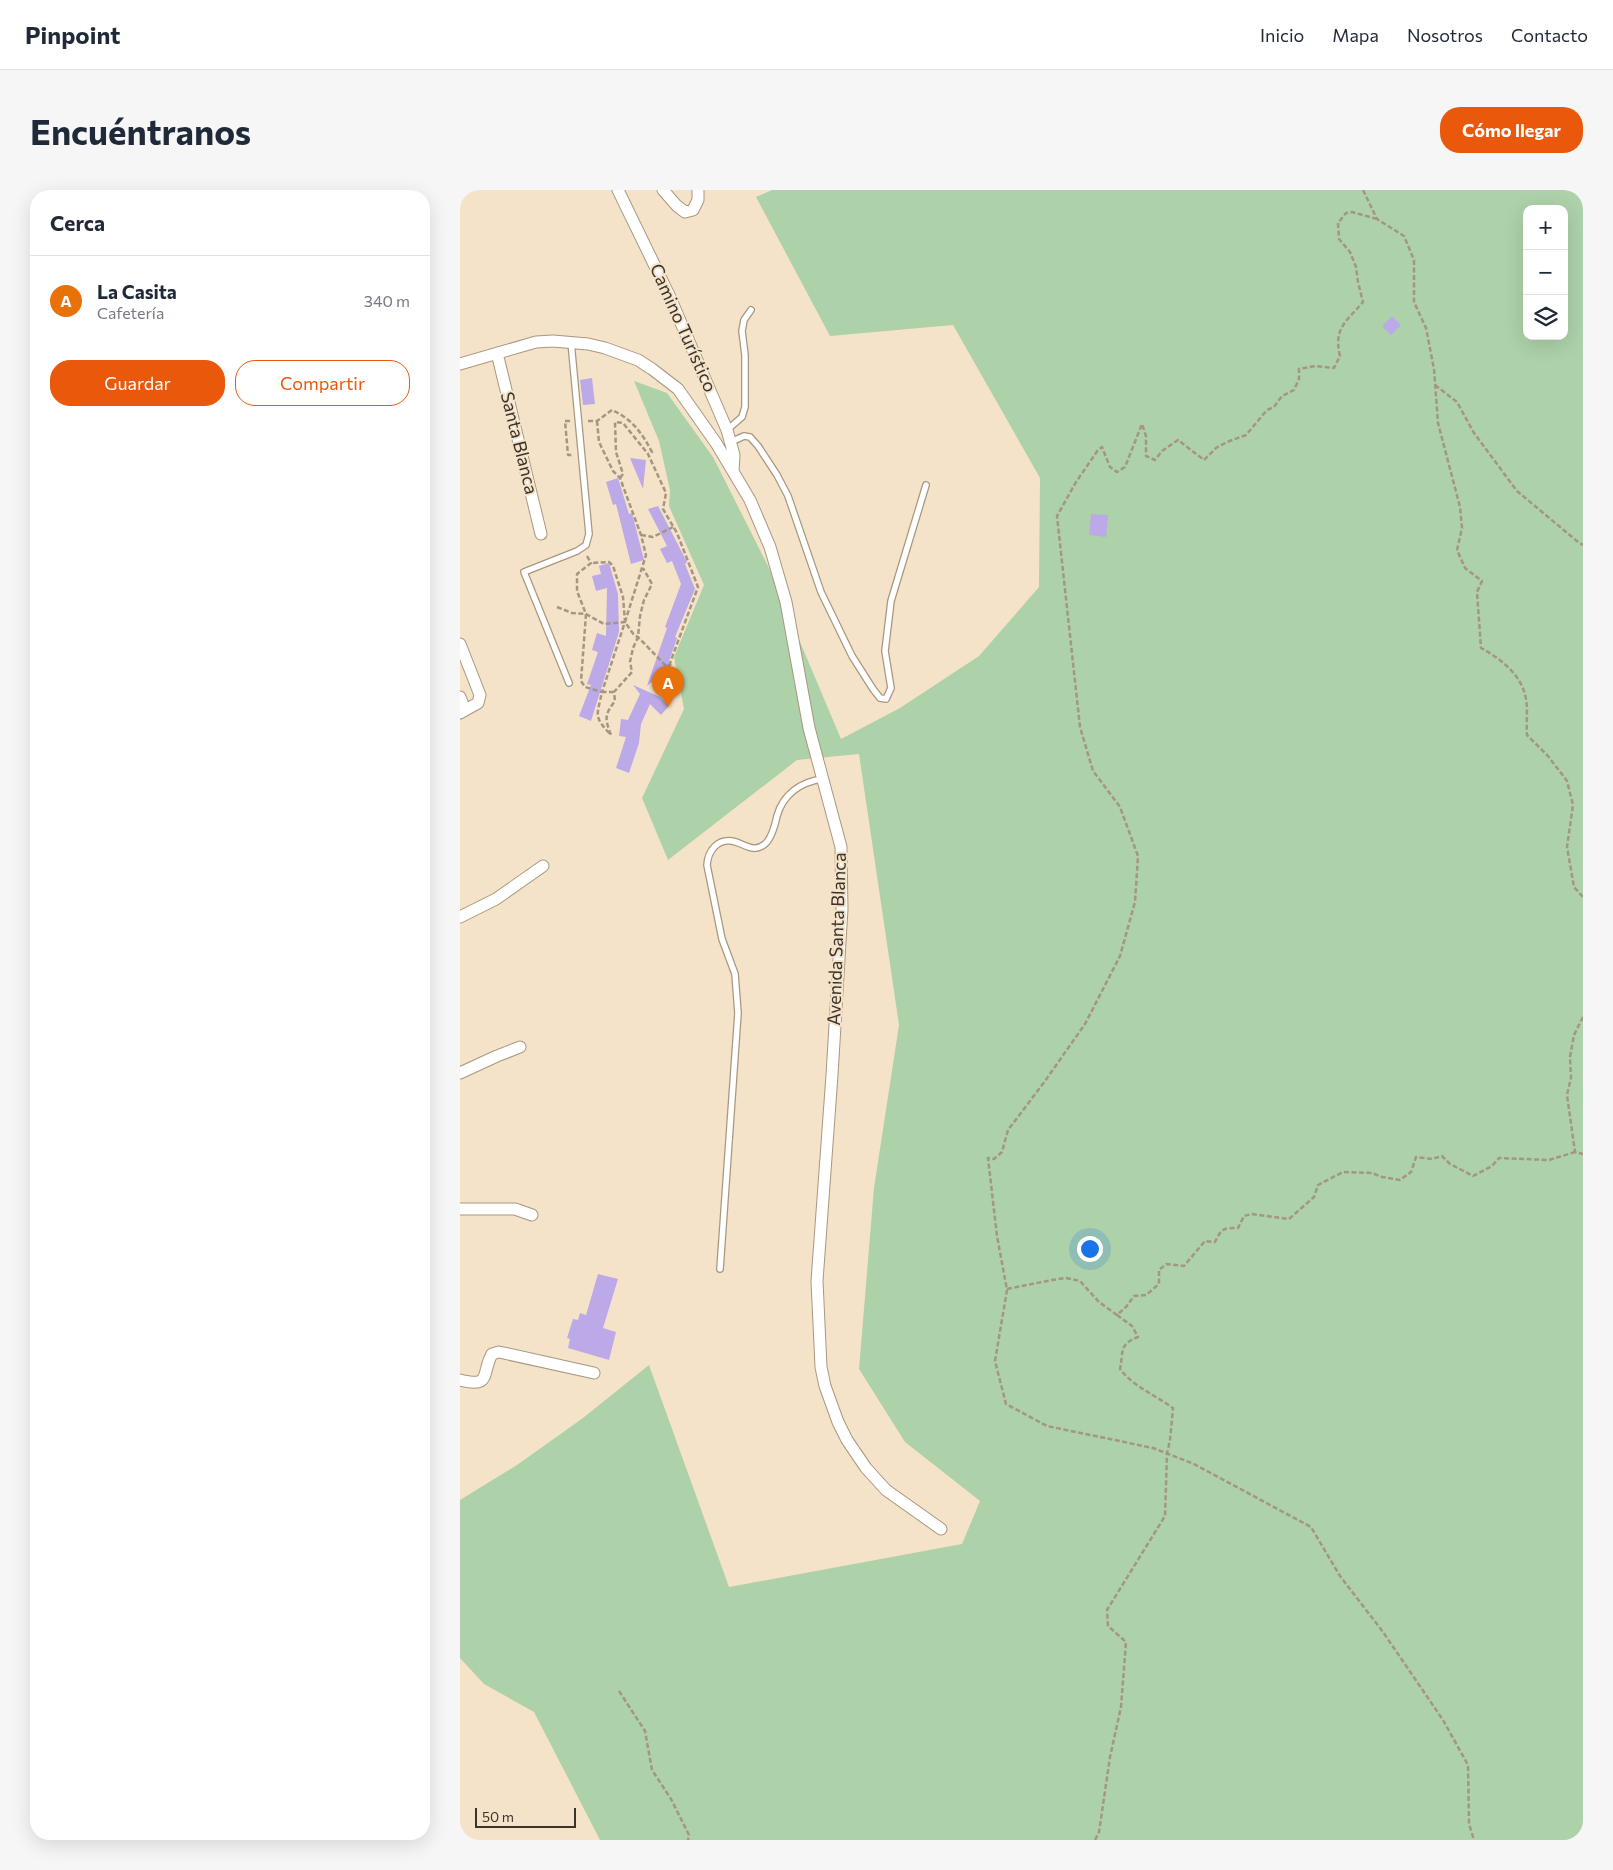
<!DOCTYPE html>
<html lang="es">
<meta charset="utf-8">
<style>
:root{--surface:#fff;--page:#f6f6f7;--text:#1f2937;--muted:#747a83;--line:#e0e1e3;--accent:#ea580c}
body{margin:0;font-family:Commissioner,sans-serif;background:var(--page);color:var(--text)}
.controls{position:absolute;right:15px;top:15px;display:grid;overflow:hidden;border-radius:10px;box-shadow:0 5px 20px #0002}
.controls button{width:45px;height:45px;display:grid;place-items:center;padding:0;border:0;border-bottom:1px solid var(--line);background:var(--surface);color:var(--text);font:25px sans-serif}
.scale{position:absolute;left:15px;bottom:12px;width:101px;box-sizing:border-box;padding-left:5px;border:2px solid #3b342b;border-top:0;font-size:14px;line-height:18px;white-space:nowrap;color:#3b342b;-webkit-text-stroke:4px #f5e3c9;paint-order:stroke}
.you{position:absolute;left:629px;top:1058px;width:18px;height:18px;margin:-12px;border:4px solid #fff;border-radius:50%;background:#1a73e8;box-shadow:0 0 0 8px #1a73e833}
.badge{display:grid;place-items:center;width:32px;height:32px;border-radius:50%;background:var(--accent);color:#fff;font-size:16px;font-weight:700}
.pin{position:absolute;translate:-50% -41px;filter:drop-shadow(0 1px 2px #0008)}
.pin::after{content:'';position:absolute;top:26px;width:18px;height:15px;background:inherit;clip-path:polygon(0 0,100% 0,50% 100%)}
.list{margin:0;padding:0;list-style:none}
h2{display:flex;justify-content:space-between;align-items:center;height:65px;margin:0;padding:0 20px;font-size:21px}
h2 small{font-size:16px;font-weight:400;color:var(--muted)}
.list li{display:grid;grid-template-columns:32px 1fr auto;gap:15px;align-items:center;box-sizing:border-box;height:90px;padding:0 20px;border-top:1px solid var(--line)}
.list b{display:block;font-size:19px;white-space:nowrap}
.list p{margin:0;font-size:16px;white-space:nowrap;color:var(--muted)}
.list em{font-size:16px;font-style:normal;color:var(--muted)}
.actions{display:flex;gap:10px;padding:15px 20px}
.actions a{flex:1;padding:11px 0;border:1px solid var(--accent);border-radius:20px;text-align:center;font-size:18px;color:var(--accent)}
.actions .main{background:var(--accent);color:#fff}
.icon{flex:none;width:28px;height:28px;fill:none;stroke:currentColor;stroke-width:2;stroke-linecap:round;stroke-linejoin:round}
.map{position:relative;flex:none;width:1123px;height:1650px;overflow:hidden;border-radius:20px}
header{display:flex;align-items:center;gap:30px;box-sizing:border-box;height:70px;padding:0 25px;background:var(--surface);border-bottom:1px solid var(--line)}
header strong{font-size:24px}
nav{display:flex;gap:28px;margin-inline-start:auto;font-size:18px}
.intro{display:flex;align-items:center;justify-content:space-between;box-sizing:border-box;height:120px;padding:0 30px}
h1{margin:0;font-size:35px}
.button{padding:12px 22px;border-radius:20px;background:var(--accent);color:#fff;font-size:18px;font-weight:700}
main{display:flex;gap:30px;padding:0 30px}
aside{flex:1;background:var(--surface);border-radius:20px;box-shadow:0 5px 20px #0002}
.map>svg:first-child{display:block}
</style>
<header>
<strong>Pinpoint</strong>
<nav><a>Inicio</a><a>Mapa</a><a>Nosotros</a><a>Contacto</a></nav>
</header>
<div class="intro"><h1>Encuéntranos</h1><a class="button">Cómo llegar</a></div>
<main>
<aside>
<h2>Cerca<small></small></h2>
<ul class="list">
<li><span class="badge" style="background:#e8710a">A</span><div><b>La Casita</b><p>Cafetería</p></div><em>340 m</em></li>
</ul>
<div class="actions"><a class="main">Guardar</a><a>Compartir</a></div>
</aside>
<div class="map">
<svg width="1123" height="1650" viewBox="0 0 1123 1650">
<rect width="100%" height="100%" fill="#f5e3c9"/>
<path fill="#add1a9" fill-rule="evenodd" d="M 312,0 L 1123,0 L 1123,1650 L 140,1650 L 74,1522 L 24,1494 L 0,1468 L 0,1310 L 57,1275 L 123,1228 L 189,1175 L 269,1397 L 502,1354 L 520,1311 L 445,1252 L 399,1179 L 414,998 L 439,835 L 399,564 L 337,570 L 208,670 L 182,608 L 224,519 L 214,467 L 244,395 L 209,316 L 210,300 L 199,251 L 174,191 L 207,203 L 253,267 L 308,376 L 381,549 L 440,518 L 519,466 L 579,397 L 580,288 L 493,135 L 370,146 L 296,7 ZM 1067,19 L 1104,19 L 1104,146 L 1067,146 Z"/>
<path fill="#bba9e8" d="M 932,126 L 941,135 L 931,145 L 922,136 Z
M 132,188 L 135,214 L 123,215 L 120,190 Z
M 170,268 L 186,270 L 183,299 Z
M 158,288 L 169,324 L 172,323 L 184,370 L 171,374 L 156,314 L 153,315 L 146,292 Z
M 198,316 L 227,372 L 225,374 L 235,399 L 215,447 L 217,448 L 206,480 L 187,496 L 207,438 L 205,437 L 221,394 L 212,371 L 207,373 L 200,359 L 207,356 L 188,319 Z
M 631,324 L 648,325 L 646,347 L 629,345 Z
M 149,373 L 158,404 L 159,442 L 131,531 L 119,526 L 131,495 L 127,494 L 138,462 L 132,460 L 137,443 L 146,446 L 147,398 L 136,401 L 132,386 L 141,384 L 139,376 Z
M 173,495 L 200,507 L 209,516 L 201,525 L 190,514 L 181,534 L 179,553 L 169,583 L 156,578 L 166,547 L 159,546 L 161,529 L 168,530 L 180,504 Z
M 138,1084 L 158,1089 L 143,1138 L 156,1142 L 149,1170 L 108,1158 L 110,1149 L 107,1148 L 113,1129 L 118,1130 L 120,1123 L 126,1125 Z"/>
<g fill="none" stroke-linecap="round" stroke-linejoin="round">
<defs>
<path id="lane" d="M 267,240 L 282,227 L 285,217 L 285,165 L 282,141 L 284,130 L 291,120
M 271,252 L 284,246 L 290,247 L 298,256 L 317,285 L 328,306 L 361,402 L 392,466 L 413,499 L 420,508 L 426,509 L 431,498 L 425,461 L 431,411 L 466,295
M 109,493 L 64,382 L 117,361 L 126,355 L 129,344 L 111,152
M 260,1079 L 278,823 L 275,784 L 262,749 L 247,675 C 248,661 257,649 272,651 C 284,653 293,664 305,654 C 312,648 315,635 317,626 C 323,604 341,592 362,589"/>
<path id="street" d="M 158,0 L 209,105 L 267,240 L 274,265 L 273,281
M 203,0 L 217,16 L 225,22 L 233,20 L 238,10 L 238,0
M 37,163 L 81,344
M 0,174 L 76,152 L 93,151 L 128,154 L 145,158 L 178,170 L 192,179 L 218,199 L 256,253 L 290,310 L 310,357 L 326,412 L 349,538 L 381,657 L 382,719 L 372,885 L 357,1091 L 361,1177 L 365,1196 L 378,1232 L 387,1250 L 406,1278 L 426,1300 L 481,1339
M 0,454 L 20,505 L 18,513 L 0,523
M 0,507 L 5,520
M 0,727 L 36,709 L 83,676
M 0,883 L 37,866 L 60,857
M 0,1019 L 55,1019 L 72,1025
M 0,1190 C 32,1198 21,1184 32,1164 L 39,1162 L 134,1183"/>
</defs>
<use href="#lane" stroke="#a8977f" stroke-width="8"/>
<use href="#street" stroke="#a8977f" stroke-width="13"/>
<path stroke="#a39683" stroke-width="2.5" stroke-dasharray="5 2.5" stroke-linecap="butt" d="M 903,0 L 917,29 L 944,46 L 954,70 L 954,112 L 966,138 L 974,179 L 978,233 L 1000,317 L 1002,338 L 997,360 L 1005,378 L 1022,391 L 1017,402 L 1021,458 C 1041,469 1062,485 1066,509 C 1068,520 1066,533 1067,545 L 1088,566 L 1107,591 L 1113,615 L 1107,657 L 1114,697 L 1123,707
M 917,29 L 892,22 L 886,23 L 878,33 L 879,49 L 890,62 L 896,77 L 898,92 L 903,112 C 887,131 873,138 880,166 L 874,178 L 855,176 L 839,179 L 839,189 L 834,200 L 822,206 L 814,217 L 807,220 L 786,245 L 767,252 L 756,258 L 744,270 L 718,250 L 702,261 L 695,270 L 686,266 L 686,246 L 682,234 L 665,277 L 657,282 L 650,277 L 642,257 L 638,260 L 616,292 L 597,326 L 620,537 L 633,581 L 660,617 L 678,666 L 675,712 L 660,766 L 625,834 L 585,891 L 548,940 L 542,962 L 534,969 L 528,968 L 537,1046 L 547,1100 L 535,1171 L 546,1214 L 587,1236 L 693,1258 L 734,1274 L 851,1337 L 880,1386 L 923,1442 L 983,1530 L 1008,1575 L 1009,1634 L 1014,1650
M 975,195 L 997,212 L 1014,243 L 1057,301 L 1118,352 L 1123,355
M 110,231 L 105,231 L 108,265 L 113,265
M 128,231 L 137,231 L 152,220 C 172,229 182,243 192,262 L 188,264 L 206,303 L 203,319 L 217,343 L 238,397 L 210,473 L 215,504
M 137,231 L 139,252 L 153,281 L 160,288 L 181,345 L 186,365 L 165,432 L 174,445 L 178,447 L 207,477 L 210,474
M 160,288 L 163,284 L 156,262 L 155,232 L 163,233 L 188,264
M 181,345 L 193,347 L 213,337
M 127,366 L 131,373 L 117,384 L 117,401 L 126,424 L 121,491 L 125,497 L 142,502 L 165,432 L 163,407 L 153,376 L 149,372 L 131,373
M 97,417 L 112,423 L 126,424 L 144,434 L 165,432
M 154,502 L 142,502 C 137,526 133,526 151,545 C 145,529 144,525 155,511 L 154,502 L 172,482 L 170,472 L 173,458 L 178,447 L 180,426 L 184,410 L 192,394 L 183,378
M 1123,827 L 1114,845 L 1110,867 L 1111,888 L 1107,905 L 1115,962 L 1123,964
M 547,1099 L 592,1090 L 606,1088 L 620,1091 L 639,1112 L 657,1125 L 666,1117 L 674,1106 L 686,1105 L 699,1094 L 699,1080 L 706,1074 L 724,1076 L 745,1051 L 755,1052 C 762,1038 763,1038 778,1038 L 784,1026 L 792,1024 L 829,1029 L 854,1007 L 858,995 L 883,982 L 912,983 L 922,987 L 940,990 L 951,982 L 956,967 L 972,969 L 982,966 L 990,974 L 1013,986 L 1032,976 L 1039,968 L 1089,970 L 1115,962
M 159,1501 L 185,1541 L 192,1580 L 211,1609 L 229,1645 L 228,1650
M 635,1650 L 639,1642 L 650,1567 L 661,1517 L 666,1452 L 648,1436 L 647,1420 L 705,1326 L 707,1264 L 710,1250 L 713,1218 C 695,1205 674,1197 660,1179 C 664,1161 658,1155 678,1147 L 672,1136 L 657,1125"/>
<use href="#lane" stroke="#fff" stroke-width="5.5"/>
<use href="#street" stroke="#fff" stroke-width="11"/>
</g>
<g text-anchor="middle" stroke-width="4" stroke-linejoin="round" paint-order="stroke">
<g font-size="18" fill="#3b342b" stroke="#f5e3c9">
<text transform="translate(223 138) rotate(66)" y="6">Camino Turístico</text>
<text transform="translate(59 253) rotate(76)" y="6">Santa Blanca</text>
<text transform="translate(377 749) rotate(-88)" y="6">Avenida Santa Blanca</text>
</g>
</g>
</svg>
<div class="controls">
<button>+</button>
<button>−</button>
<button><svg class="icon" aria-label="layers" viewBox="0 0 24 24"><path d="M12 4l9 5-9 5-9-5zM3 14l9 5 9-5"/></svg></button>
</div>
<div class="scale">50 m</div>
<div class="you"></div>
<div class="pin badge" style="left:208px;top:517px;background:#e8710a">A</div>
</div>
</main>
